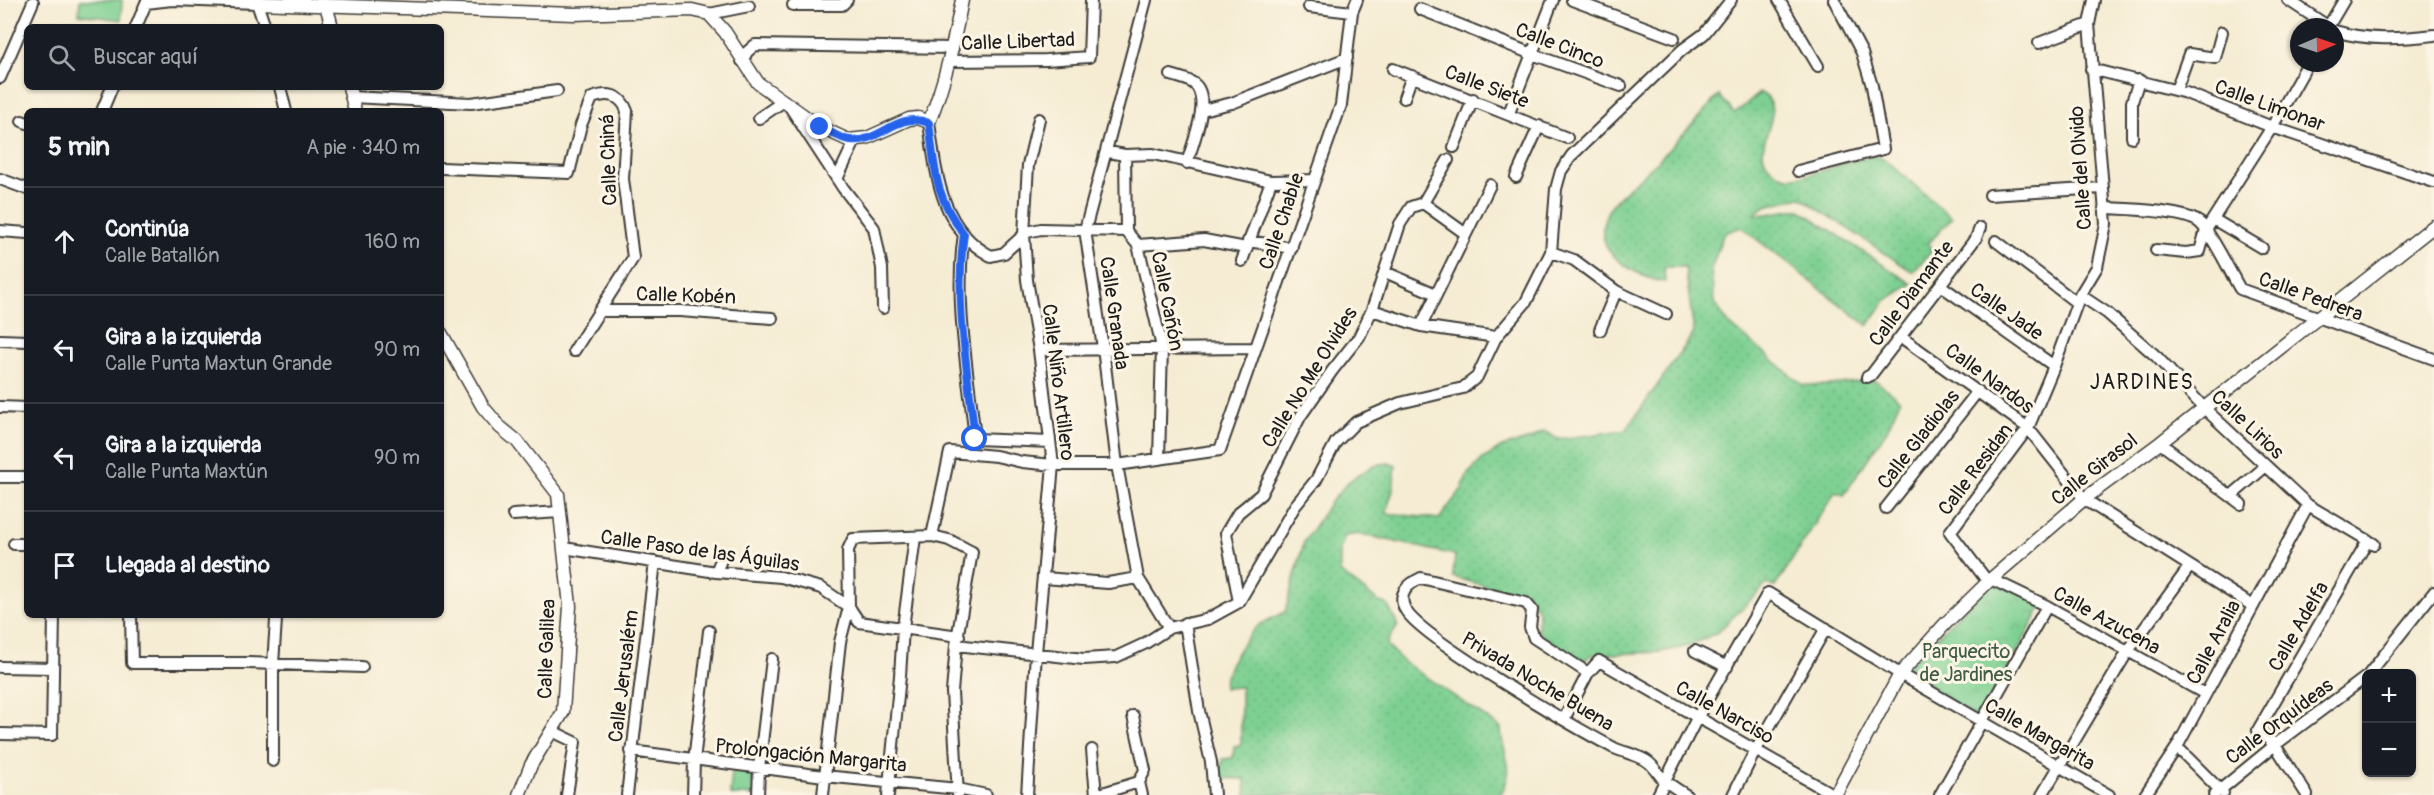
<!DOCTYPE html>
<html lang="es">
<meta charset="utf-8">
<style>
:root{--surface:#171b24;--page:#242831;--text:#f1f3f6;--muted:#9ea1a6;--line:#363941}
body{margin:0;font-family:Pangolin,sans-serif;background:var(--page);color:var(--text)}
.controls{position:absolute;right:18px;bottom:18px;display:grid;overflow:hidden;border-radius:9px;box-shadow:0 2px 4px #0004}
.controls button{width:54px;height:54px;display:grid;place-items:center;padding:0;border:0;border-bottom:2px solid var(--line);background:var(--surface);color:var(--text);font:30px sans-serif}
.compass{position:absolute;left:2290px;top:18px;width:54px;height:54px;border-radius:50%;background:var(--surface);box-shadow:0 2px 4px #0004;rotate:88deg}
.stop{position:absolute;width:18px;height:18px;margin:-14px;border:4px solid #2563eb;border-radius:50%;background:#fff}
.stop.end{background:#2563eb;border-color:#fff;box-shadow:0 2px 6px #0008}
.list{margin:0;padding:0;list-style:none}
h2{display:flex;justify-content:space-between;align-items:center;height:78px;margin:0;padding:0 24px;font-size:26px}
h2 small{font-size:20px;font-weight:400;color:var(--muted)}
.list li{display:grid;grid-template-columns:39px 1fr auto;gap:18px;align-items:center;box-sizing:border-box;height:108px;padding:0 24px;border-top:2px solid var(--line)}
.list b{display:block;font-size:22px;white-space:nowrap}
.list p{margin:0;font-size:20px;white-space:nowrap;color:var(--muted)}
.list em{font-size:20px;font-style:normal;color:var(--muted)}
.icon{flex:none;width:33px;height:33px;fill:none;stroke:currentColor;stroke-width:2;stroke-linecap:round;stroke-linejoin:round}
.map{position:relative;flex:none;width:2434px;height:795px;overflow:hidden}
.search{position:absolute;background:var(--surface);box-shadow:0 2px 4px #0004;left:24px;top:24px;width:420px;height:66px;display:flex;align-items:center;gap:15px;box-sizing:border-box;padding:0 21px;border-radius:9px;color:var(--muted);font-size:22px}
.panel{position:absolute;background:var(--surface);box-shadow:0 2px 4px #0004;left:24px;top:108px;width:420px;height:510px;border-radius:9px}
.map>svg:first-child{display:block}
</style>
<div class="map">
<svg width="2434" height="795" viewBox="0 0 2434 795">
<defs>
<pattern id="grass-dots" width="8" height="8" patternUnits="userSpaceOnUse" patternTransform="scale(1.5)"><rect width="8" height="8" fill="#7ed092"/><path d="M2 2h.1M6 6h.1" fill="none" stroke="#6cb27d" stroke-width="1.8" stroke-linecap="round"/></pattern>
<pattern id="park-crowns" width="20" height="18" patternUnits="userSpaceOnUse" patternTransform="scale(1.5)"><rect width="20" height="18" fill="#7ed092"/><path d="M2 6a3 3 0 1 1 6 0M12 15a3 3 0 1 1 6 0" fill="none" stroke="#6cb27d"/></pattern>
</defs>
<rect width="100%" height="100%" fill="#fcf5e5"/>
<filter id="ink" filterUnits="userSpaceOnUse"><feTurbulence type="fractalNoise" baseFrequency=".0167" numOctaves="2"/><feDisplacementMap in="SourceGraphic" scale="12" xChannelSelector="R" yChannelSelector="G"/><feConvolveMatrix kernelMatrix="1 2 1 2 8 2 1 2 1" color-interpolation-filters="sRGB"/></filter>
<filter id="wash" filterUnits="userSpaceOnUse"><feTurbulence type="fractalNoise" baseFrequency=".008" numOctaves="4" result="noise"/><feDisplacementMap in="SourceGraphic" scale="24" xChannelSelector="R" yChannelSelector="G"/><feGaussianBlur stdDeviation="1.35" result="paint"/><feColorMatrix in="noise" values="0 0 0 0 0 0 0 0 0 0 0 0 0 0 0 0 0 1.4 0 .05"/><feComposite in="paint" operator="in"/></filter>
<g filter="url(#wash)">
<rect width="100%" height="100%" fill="#f5ecd3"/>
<path fill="url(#grass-dots)" stroke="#4d7657" stroke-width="1.5" d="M 1760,93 L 1767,96 C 1779,116 1765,130 1763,150 C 1762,165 1780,179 1794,177 C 1817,175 1838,164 1861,159 C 1865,158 1871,156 1875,156 C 1879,156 1884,160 1888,162 L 1952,218 L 1928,244 L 1934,249 L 1913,272 L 1800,197 L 1766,206 L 1754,214 C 1769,217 1784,208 1800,210 L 1912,284 L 1886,300 L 1868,326 L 1741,227 L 1725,233 L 1721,240 L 1711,270 L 1714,303 L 1729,324 L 1803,385 L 1830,385 L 1875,380 L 1900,400 L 1887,430 L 1844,495 L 1835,492 L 1775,587 L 1767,584 L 1718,632 L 1689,646 L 1660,652 L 1591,655 L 1582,663 L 1538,633 L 1538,610 L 1530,598 L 1453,577 L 1455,555 L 1360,534 L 1345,536 L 1340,550 L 1340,572 L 1379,602 L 1387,604 L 1398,626 L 1389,639 L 1387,646 L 1404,662 L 1501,728 C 1502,759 1518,765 1500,795 L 1246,795 L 1245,779 L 1219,778 L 1219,771 L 1216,771 L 1214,765 L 1223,764 L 1223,759 L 1233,758 L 1234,746 L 1241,745 L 1241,687 L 1224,688 C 1222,673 1247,634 1259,625 C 1266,620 1276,617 1285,612 L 1304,542 L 1329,504 L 1349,481 L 1374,465 L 1389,463 L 1396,466 L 1393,489 L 1386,513 L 1439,519 L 1462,489 L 1467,475 L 1483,459 L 1502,447 L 1531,439 L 1544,431 L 1558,439 L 1626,430 L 1694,333 L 1685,267 L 1664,267 L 1665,282 C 1649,280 1631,271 1619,261 C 1606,250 1600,238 1604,221 C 1610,200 1628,189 1642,176 C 1669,151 1694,122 1719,95 L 1734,113 C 1745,107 1751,98 1760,93 Z"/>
<path fill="url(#park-crowns)" stroke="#4d7657" stroke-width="1.5" d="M 1992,581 L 2043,604 L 1981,720 L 1900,674 Z"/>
<path fill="#7ed092" stroke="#4d7657" stroke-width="1.5" d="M 80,0 L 122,0 L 121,20 L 79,14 Z
M 732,771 L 754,772 L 753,795 L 730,795 Z"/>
</g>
<g filter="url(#ink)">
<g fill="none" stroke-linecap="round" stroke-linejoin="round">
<defs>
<path id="minor" d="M 1146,0 L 1085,230 L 1103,348 L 1117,465 L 1138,578 L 1169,628
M 1572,0 L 1674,38
M 1779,0 L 1818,66
M 2288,0 L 2329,27
M 793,5 L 842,5 L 847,0
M 1309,7 L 1352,12
M 1420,9 L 1532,54 L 1621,86
M 709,14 L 749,6
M 136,27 L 146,3 L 172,0 L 257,3 L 265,27
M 2328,27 L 2344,0
M 2335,31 C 2368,41 2400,39 2434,35
M 2039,43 L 2089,24
M 742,61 L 747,52 L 755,45 L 953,48
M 949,61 L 1046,60 L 1089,57 L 1091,0
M 1393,69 L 1567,138
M 2091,69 L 2186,93 L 2272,127 L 2434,182
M 1171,75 C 1178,77 1187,79 1193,83 C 1213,96 1192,145 1187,163
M 0,78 L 33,2
M 280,87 L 286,111
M 2176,90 L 2189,54 L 2215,58 L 2222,32
M 351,97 L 471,103 L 557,91
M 1404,98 L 1412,76
M 790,107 L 843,188 L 874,228 L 882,268 L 883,308
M 1202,110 L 1232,103 L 1347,58
M 102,111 L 112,87
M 1509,113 L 1553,0
M 759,118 L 784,101
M 22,121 L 27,123
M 929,122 C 936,173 940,229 991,256 L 1004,253 L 1027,232 L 1041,229 L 1126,231
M 2132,137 L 2132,102 L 2139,80
M 1454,147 L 1473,99
M 1108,152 L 1125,155 L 1153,154 L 1271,181 L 1314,180
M 1125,155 L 1126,231 L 1138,245 L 1162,347 L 1159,459
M 441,168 L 569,173 L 581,125 L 592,98 C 607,92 621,94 627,111 L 623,179 L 633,258 L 574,351
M 1798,171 L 1883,149 L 1872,86 L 1862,53 L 1834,0
M 1516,177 L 1539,126
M 0,179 L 27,189
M 837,179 L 855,141
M 1990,195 L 2102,188
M 1423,203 L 1466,234
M 1423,203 L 1448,160
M 2104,208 C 2125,209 2187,210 2201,224 C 2212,234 2231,274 2240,289 L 2434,359
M 2213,219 L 2262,248
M 0,231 L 27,233
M 964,234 C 954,301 968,371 975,439 L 1050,442
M 1248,241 L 1292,248
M 1996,241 L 2077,303
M 1138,245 L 1204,240 L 1246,248
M 2156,250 L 2186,253 L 2200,251 L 2206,230 L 2272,127 L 2308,63
M 1551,252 L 1574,260 L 1616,291 L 1666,314
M 1242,261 L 1271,181
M 1385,272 L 1436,294
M 1940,285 L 2054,366
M 2080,295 L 2107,313 L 2157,357 L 2204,408 L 2308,505 L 2374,544
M 1372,310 L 1421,326 L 1496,337
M 599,311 L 680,311 L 772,318
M 1421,326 L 1490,185
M 1600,330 L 1616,291
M 1901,337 L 2028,428 L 2084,499 L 2253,606
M 0,340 L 27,341
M 1039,350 L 1255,348
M 1867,377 L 1871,375 L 1976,238 L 1980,228
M 0,407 L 27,408
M 2160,443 L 2241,504
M 0,477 L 27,477
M 2231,496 L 2266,466
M 1886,508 L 1978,391
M 513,515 L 560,512
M 932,536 L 950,452 L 996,456 L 1022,462 L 1053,465 L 1117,465 L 1220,450 L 1341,105 L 1352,12 L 1357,0
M 14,544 L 27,544
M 564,548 L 716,572 L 781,577 L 821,588 L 849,607 L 859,622 L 959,636
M 716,572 L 723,555
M 1044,578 L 1108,583 L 1138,578
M 1991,579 L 2047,606 L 2205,694
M 1988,582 L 1950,532 L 2028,428 L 2054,366 L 2080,295 L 2097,267 L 2106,224 L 2089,24 L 2094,0
M 1239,602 L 1226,533 L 1238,513 L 1261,494 L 1300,417 L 1332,371 L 1359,337 L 1372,310 L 1400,224 L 1411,207 L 1423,203
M 131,615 L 132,663 L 248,663 L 362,667
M 1185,623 L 1199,711 L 1211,762 L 1214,795
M 956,645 L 1084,659 L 1116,657 L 1144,644 L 1169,628 L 1208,619 L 1239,602 L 1295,506 L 1316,480 L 1336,442 L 1356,422 L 1400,403 L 1463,388 L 1477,377 L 1496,337 L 1526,302 L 1551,252 L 1556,189 L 1561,171 L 1572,155 L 1682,50 L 1704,34 L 1731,0
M 1695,651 L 1727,667
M 0,667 L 53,668
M 1588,673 L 1534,638 L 1530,627 L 1532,610 L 1526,603 L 1421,578 C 1408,584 1397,594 1405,609 C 1417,636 1580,730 1614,748 C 1625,753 1639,755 1648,762 C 1654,766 1658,774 1663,779 C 1670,785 1678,790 1686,795
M 2369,674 L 2434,592
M 1133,716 L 1145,770 L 1139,782
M 1564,719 L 1588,673 L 1599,661 L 1834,795
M 552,731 L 575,742 L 567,795
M 0,734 L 52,735 L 54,615
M 2177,747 L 2223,793
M 1092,750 L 1096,795 L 1139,782
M 631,751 L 824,776 L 958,789 L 986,795
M 273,761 L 273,664 L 276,620
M 1139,782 L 1142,795
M 627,795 L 655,562
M 693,795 L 694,761 L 709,631
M 758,795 L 759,768 L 772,659
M 823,795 L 840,642 L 849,607 L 848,550 L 853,539 L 932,536 L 949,540 L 972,552 L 956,645 L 952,692 L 958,795
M 888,795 L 900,676 L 903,628 L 915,537
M 1027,795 L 1036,653 L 1053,465 L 1039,350 L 1027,280 L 1024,234 L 1028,165 L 1039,119
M 1658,795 L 1697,718 L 1768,593 L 1900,674 L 2109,795
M 1733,795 L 1752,757 L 1826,628
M 1940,795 L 2047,606
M 2042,795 L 2128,651 L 2190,566
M 2145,795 L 2177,747 L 2308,505
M 2214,795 L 2275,745 L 2366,677
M 2307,795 L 2275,745 L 2258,730 L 2368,540"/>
<path id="tertiary" d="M 257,0 L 257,3 L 574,14 L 692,10 L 709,14 L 725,32 L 758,83 L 820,127 L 848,140 L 867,138 L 909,119 L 918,118 L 929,122 C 945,83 954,41 962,0
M 326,5 L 332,27
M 349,87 L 355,111
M 441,333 L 483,407 L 500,427 L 517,441 L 558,494 L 570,606 L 563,712 L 531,765 L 519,795
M 1835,795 L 1900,674 L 1945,624 L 1991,579 L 2084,499 L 2160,443 L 2434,226"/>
</defs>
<use href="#minor" stroke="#3d3b37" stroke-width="14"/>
<use href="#tertiary" stroke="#3d3b37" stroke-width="15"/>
<use href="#minor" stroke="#fff" stroke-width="10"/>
<use href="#tertiary" stroke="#fff" stroke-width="12"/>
</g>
</g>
<g fill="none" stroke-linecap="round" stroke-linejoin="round" filter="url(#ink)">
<path stroke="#2563eb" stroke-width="8" d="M 820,127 C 830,131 840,139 850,140 C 880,144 896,110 929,123 C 935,168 934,196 964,234 C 954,301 968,371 975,439"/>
</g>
<g text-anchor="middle" stroke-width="6" stroke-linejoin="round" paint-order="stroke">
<g font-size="20" fill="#1c1c1c" stroke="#fcf5e5">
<text transform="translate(1018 41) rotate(-2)" y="7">Calle Libertad</text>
<text transform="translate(1560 45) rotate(21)" y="7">Calle Cinco</text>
<text transform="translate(1487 86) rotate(21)" y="7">Calle Siete</text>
<text transform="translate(2270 105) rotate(20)" y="7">Calle Limonar</text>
<text transform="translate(608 160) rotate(-92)" y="7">Calle Chiná</text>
<text transform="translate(2080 168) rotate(-94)" y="7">Calle del Olvido</text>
<text transform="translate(1281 221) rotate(-71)" y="7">Calle Chable</text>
<text transform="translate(1911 293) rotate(-53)" y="7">Calle Diamante</text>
<text transform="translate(686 295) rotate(2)" y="7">Calle Kobén</text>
<text transform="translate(2311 296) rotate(20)" y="7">Calle Pedrera</text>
<text transform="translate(1168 301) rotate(79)" y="7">Calle Cañón</text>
<text transform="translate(2007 311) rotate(35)" y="7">Calle Jade</text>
<text transform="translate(1115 313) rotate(82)" y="7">Calle Granada</text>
<text transform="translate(1309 377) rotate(-58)" y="7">Calle No Me Olvides</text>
<text transform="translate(1990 378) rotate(36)" y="7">Calle Nardos</text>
<text transform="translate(1059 382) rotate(83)" y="7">Calle Niño Artillero</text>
<text transform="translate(2248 424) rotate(43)" y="7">Calle Lirios</text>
<text transform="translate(1918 439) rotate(-52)" y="7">Calle Gladiolas</text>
<text transform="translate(1975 469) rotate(-53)" y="7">Calle Residan</text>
<text transform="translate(2094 469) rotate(-38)" y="7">Calle Girasol</text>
<text transform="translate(700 550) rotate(8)" y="7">Calle Paso de las Águilas</text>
<text transform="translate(2107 620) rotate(29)" y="7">Calle Azucena</text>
<text transform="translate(2298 626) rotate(-60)" y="7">Calle Adelfa</text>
<text transform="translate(2213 642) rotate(-62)" y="7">Calle Aralia</text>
<text transform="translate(546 649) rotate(-88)" y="7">Calle Galilea</text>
<text transform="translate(623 676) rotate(-83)" y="7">Calle Jerusalém</text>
<text transform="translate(1538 681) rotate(31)" y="7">Privada Noche Buena</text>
<text transform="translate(1725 712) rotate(29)" y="7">Calle Narciso</text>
<text transform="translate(2279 721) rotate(-37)" y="7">Calle Orquídeas</text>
<text transform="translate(2040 734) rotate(30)" y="7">Calle Margarita</text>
<text transform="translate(811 755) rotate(6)" y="7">Prolongación Margarita</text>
</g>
<g font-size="20" fill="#3e5b45" stroke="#fcf5e5">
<text x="1966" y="658">Parquecito<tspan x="1966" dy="23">de Jardines</tspan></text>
</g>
<g font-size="21" letter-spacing="1.5" fill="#1c1c1c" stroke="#fcf5e5">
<text x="2142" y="389">JARDINES</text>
</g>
</g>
</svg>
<div class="controls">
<button>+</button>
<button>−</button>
</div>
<svg class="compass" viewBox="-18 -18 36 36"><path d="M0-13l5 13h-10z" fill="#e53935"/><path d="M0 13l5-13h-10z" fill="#9ea1a6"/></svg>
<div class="stop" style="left:975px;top:439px"></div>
<div class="stop end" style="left:820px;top:127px"></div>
<div class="search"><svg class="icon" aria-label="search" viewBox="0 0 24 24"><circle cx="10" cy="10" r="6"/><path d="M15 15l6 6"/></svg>Buscar aquí</div>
<section class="panel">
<h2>5 min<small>A pie · 340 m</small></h2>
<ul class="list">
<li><svg class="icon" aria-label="ahead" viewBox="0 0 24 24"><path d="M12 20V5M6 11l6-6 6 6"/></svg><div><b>Continúa</b><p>Calle Batallón</p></div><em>160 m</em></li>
<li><svg class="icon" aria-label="left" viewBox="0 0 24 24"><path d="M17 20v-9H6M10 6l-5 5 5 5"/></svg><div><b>Gira a la izquierda</b><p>Calle Punta Maxtun Grande</p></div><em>90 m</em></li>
<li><svg class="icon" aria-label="left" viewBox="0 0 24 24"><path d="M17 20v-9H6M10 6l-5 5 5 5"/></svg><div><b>Gira a la izquierda</b><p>Calle Punta Maxtún</p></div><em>90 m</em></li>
<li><svg class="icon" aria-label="arrive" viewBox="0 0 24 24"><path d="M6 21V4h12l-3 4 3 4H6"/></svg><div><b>Llegada al destino</b></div></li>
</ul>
</section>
</div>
